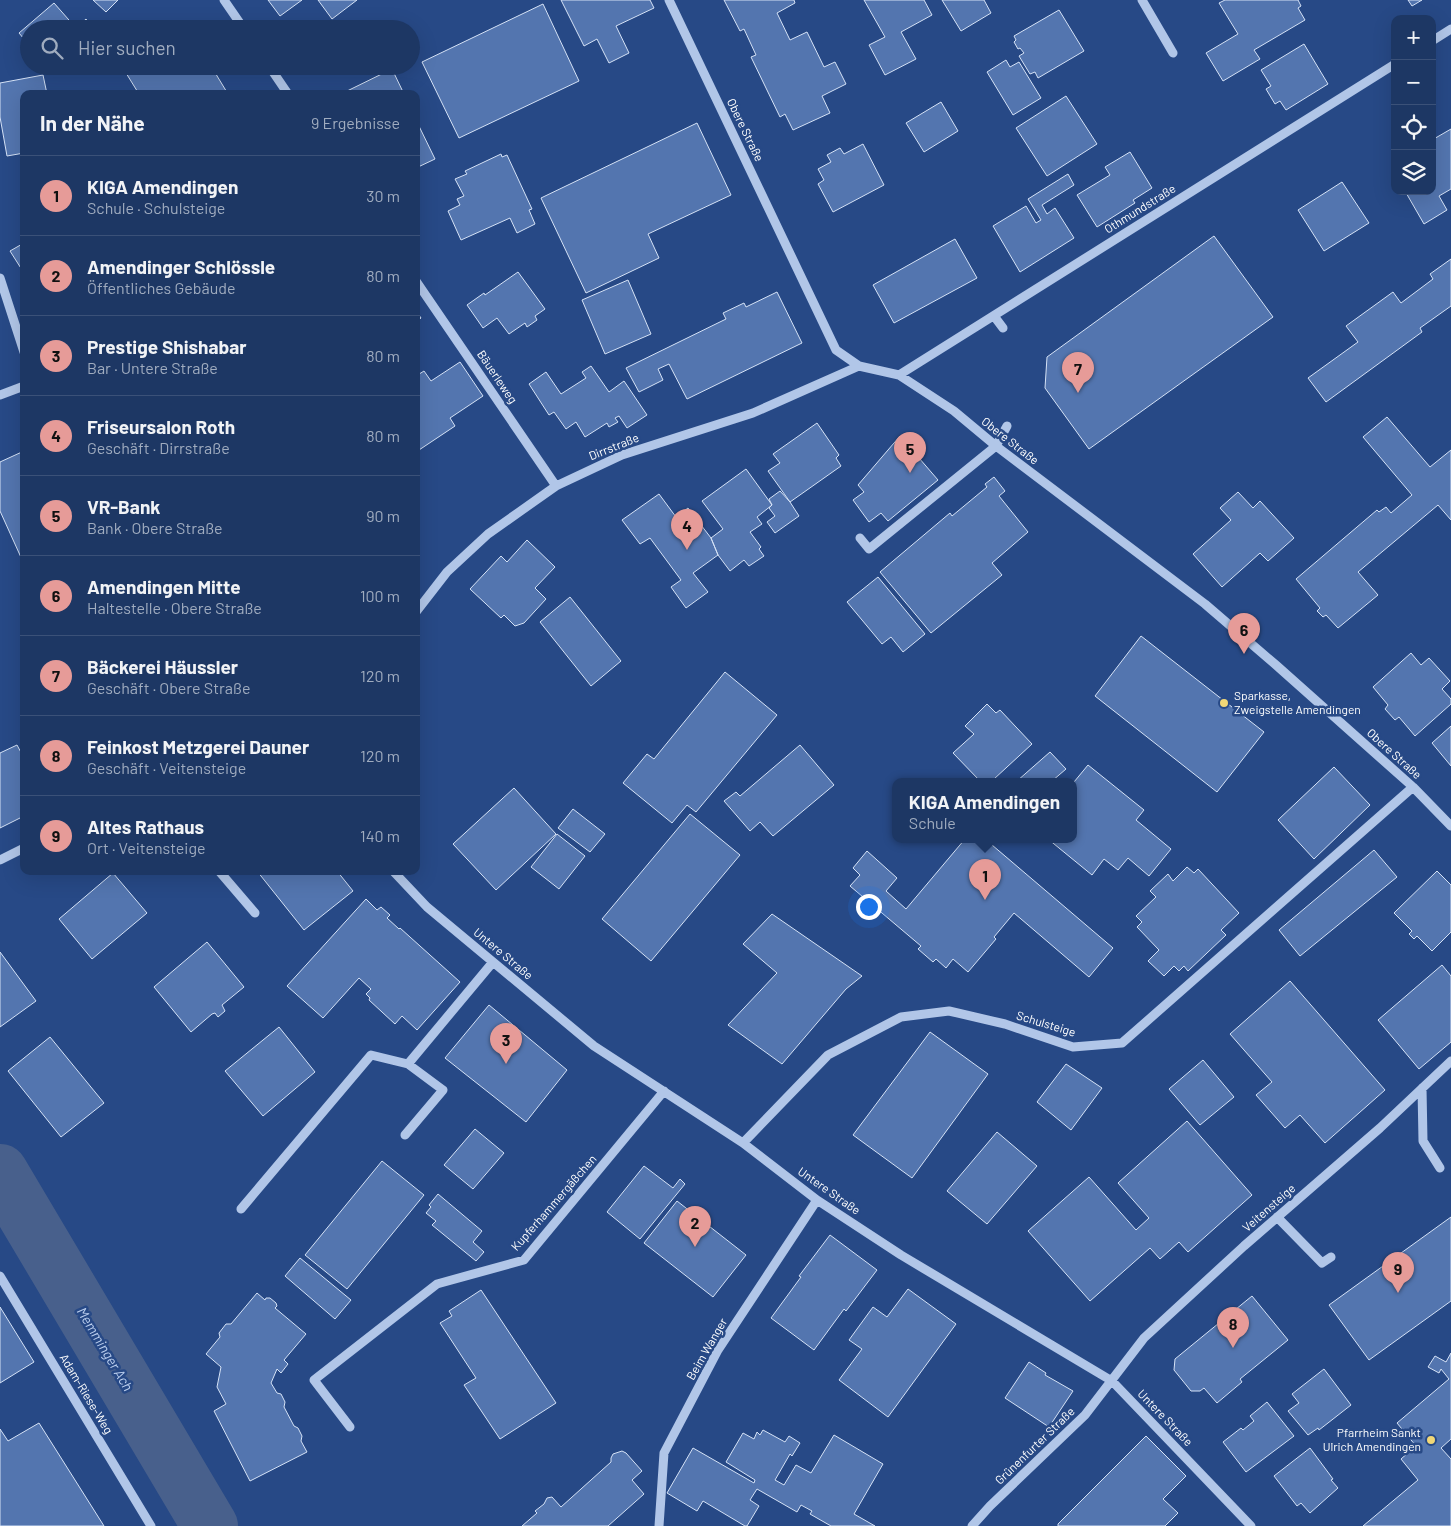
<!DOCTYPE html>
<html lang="de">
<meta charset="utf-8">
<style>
:root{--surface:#1d3764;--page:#2a426d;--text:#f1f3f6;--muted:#a0acbf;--line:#3b5178;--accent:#e69b98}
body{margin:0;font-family:Barlow,sans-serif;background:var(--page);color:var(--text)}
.controls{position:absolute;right:15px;top:15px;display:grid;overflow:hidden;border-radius:10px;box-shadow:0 5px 20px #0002}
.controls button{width:45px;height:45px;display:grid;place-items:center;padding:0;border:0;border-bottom:1px solid var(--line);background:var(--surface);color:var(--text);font:25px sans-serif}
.you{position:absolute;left:868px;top:906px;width:18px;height:18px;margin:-12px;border:4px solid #fff;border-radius:50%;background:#1a73e8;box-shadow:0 0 0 8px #1a73e833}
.badge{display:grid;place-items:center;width:32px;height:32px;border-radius:50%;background:var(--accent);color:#111;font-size:16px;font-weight:700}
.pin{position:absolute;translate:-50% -41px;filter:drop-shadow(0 1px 2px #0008)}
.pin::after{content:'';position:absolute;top:26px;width:18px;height:15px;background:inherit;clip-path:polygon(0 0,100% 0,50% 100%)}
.popup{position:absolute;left:892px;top:778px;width:185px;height:65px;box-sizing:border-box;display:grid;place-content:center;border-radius:10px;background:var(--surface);filter:drop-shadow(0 1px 4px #0005);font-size:16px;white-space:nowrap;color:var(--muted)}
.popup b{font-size:19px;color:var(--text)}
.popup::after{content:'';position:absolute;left:50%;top:100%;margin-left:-10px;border:10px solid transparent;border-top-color:var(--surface)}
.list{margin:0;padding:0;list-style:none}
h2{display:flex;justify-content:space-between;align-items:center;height:65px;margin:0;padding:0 20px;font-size:21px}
h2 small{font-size:16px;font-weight:400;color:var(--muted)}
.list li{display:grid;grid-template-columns:32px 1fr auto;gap:15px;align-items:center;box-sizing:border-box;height:80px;padding:0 20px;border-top:1px solid var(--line)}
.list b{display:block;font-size:19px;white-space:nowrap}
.list p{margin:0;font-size:16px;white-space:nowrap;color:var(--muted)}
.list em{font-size:16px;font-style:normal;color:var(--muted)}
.icon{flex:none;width:28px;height:28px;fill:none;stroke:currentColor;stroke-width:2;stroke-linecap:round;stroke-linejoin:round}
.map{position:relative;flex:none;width:1451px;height:1526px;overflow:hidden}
.search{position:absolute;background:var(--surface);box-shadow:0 5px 20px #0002;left:20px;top:20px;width:400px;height:55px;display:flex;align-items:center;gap:12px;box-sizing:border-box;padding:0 18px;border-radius:28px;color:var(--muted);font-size:19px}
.panel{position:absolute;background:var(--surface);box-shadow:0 5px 20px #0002;left:20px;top:90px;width:400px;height:785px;border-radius:10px}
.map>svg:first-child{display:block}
</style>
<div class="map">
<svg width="1451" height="1526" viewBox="0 0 1451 1526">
<rect width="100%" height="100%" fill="#274986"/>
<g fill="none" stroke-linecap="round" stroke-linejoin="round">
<path stroke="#48608c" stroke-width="56" d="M 0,1172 L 210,1526"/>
</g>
<path fill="#5375af" stroke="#d5e2f6" d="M 93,0 L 118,0 L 106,12 Z
M 268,0 L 302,0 L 280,16 Z
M 318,0 L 357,0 L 332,19 Z
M 561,0 L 650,0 L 654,8 L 616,26 L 629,53 L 609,63 L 597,39 L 584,46 Z
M 724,0 L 794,0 L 795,3 L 777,13 L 790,40 L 807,32 L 824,67 L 835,62 L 846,84 L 822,96 L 830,113 L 793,130 L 785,114 L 780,117 L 751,57 L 756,55 L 744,29 L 740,31 Z
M 864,0 L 924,0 L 932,15 L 901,32 L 916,59 L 885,75 L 869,45 L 885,37 Z
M 942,0 L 984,0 L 991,13 L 961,31 Z
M 1225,0 L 1298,0 L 1301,6 L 1298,8 L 1305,20 L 1254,50 L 1260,59 L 1223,81 L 1206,53 L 1238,34 L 1219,3 Z
M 1408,0 L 1422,0 L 1412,6 Z
M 54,3 L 76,28 L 86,19 L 93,29 L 29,29 L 29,45 L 19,33 Z
M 543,4 L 579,81 L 459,138 L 422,62 Z
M 1059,10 L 1084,51 L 1038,78 L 1035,72 L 1030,74 L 1019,56 L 1024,53 L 1020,48 L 1018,49 L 1014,42 L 1016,40 L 1014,36 Z
M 1304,44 L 1328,84 L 1286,110 L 1280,101 L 1275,104 L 1266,89 L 1271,86 L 1261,70 Z
M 1006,60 L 1010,67 L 1019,62 L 1041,98 L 1013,115 L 987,72 Z
M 137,66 L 211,66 L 228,94 L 139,94 L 126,73 Z
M 392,69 L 404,94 L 343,94 L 343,93 Z
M 43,75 L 47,94 L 24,94 L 24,153 L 7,156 L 0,117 L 0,83 Z
M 1066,96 L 1097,144 L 1047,176 L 1016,128 Z
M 941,102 L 958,131 L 924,152 L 906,123 Z
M 416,120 L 435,159 L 416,168 Z
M 697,123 L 731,195 L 648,234 L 659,258 L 586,293 L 541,198 Z
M 1451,129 L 1451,189 L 1439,196 L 1447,210 L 1424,224 L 1405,191 L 1432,191 L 1432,140 Z
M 863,144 L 884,185 L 833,212 L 818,184 L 824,180 L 818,169 L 831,162 L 827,155 L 840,148 L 844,154 Z
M 1130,152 L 1152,188 L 1133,200 L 1135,203 L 1097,227 L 1077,195 L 1110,175 L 1105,167 Z
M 501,154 L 502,157 L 507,155 L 532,209 L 529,210 L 535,224 L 517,233 L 510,218 L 461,240 L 448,211 L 460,205 L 457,199 L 464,196 L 455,179 L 467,174 L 465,171 Z
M 1068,174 L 1074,185 L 1042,205 L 1047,214 L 1055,208 L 1074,238 L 1020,272 L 993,226 L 1026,206 L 1036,223 L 1041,220 L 1028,199 Z
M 1342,182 L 1369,223 L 1324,251 L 1298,210 Z
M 1214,236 L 1273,317 L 1089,449 L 1045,388 L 1047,357 Z
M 955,239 L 977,278 L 894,323 L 873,285 Z
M 24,243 L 24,273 L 10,251 Z
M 1451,259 L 1451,306 L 1420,328 L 1422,332 L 1326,402 L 1308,378 L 1358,342 L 1346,326 L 1393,292 L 1401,303 L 1433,279 L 1430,274 Z
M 518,272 L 545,309 L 535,316 L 537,320 L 527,327 L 525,323 L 509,334 L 497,318 L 483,328 L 467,305 L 484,293 L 485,295 Z
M 628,280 L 651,334 L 605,354 L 582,300 Z
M 777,292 L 802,343 L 687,399 L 669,364 L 658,369 L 663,380 L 639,392 L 626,368 L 726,319 L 723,313 L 744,303 L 746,307 Z
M 416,311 L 421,318 L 416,322 Z
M 460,362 L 483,396 L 450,418 L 455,426 L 416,452 L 416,376 L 424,371 L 431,381 Z
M 591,366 L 609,392 L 624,381 L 647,415 L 627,428 L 619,416 L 615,418 L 618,422 L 609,427 L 607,423 L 585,437 L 576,422 L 566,429 L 554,412 L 549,415 L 529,384 L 546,372 L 561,394 L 586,378 L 582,372 Z
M 1387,417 L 1430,467 L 1451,450 L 1451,520 L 1438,505 L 1358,572 L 1378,595 L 1338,628 L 1326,615 L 1323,617 L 1317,611 L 1320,608 L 1296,579 L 1377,510 L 1379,512 L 1386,507 L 1391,513 L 1412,495 L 1363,437 Z
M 817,423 L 839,455 L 836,458 L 841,466 L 790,502 L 768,471 L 780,463 L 773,454 Z
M 900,436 L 938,480 L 888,521 L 881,513 L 869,522 L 853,500 L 864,492 L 858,485 Z
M 24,451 L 24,564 L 0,511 L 0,462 Z
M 746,469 L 772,505 L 757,517 L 762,524 L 750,532 L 761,547 L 759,549 L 764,556 L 749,566 L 744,560 L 730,571 L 718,555 L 711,538 L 723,529 L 702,501 Z
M 994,477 L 1005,491 L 999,496 L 1028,532 L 992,563 L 1002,575 L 931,633 L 880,572 L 950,513 L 952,516 L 987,487 L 985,484 Z
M 780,491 L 790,502 L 799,516 L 775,533 L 767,522 L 775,516 L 769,508 L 772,505 L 769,499 Z
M 1238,492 L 1253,508 L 1260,501 L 1294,538 L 1268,561 L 1260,553 L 1222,587 L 1193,554 L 1231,520 L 1220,508 Z
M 659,494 L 676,517 L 688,508 L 711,538 L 718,555 L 693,573 L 708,592 L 686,608 L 671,587 L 681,580 L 650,538 L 640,544 L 622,520 Z
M 527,540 L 555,567 L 535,588 L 546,599 L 524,623 L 515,626 L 504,615 L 501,618 L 470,589 L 501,556 L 507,562 Z
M 878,577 L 925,634 L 903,652 L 891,637 L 882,644 L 847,602 Z
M 570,597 L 621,661 L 591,686 L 540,622 Z
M 1141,636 L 1264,732 L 1217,792 L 1095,696 Z
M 1411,653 L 1421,665 L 1429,658 L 1450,681 L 1442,689 L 1451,699 L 1451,704 L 1415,736 L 1399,717 L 1395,720 L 1385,709 L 1388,705 L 1373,687 Z
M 725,672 L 777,715 L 696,812 L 687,805 L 672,823 L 623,783 L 647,754 L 654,759 Z
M 987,704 L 996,713 L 1000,710 L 1032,744 L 994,779 L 996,781 L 980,781 L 953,753 L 974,734 L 965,726 Z
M 1451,726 L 1451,766 L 1432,743 Z
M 17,745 L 24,758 L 24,816 L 0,828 L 0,753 Z
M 800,745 L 834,785 L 773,836 L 760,822 L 750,831 L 724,801 L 736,792 L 740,796 Z
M 1050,752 L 1066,769 L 1052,781 L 1017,781 Z
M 1088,765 L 1144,810 L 1136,820 L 1171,849 L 1149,876 L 1128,858 L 1118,870 L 1104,859 L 1092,875 L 1048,839 L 1074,839 L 1074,782 Z
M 1334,767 L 1370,805 L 1314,859 L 1278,820 Z
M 514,788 L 556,834 L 496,890 L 453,844 Z
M 573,809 L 605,834 L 590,852 L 558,828 Z
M 690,814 L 740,855 L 651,961 L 602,919 Z
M 557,834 L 585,856 L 559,889 L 531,867 Z
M 965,839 L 985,839 L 1113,948 L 1089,977 L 1014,913 L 994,937 L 996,939 L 968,972 L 953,959 L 946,968 L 936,959 L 933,962 L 918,949 L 921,946 L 850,886 L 860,875 L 853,868 L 867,851 L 897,878 L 886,891 L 906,909 Z
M 1374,850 L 1397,877 L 1300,956 L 1279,930 Z
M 1187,867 L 1194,873 L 1198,869 L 1239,913 L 1221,930 L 1226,935 L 1188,971 L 1184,966 L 1179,971 L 1174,966 L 1164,976 L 1148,961 L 1159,950 L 1137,927 L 1142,922 L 1136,916 L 1156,897 L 1150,891 L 1168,874 L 1173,881 Z
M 257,871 L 337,871 L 353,891 L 304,930 Z
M 1437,871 L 1451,885 L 1451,932 L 1432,951 L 1417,936 L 1414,939 L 1409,934 L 1412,931 L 1394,913 Z
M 113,873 L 147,913 L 92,959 L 59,919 Z
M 366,899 L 377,910 L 381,907 L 390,915 L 387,918 L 399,929 L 400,928 L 460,982 L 417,1030 L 402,1016 L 395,1024 L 369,1000 L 370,998 L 366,994 L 371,989 L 359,978 L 323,1018 L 287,986 Z
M 772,914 L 862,976 L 846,989 L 782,1064 L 728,1025 L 777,973 L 743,944 Z
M 207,942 L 244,987 L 222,1005 L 225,1011 L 218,1017 L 215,1013 L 212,1014 L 191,1032 L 154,987 Z
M 0,952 L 36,1001 L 0,1027 Z
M 1442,965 L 1451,976 L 1451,1042 L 1419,1069 L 1378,1020 Z
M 1290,981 L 1385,1090 L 1325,1143 L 1300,1115 L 1285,1128 L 1256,1095 L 1272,1082 L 1230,1034 Z
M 489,1005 L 567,1070 L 526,1122 L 445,1058 Z
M 279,1027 L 315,1072 L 263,1116 L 225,1071 Z
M 930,1032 L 988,1074 L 912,1178 L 853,1135 Z
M 50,1037 L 104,1103 L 61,1137 L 8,1071 Z
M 1203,1060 L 1234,1097 L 1200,1125 L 1169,1089 Z
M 1066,1064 L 1102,1088 L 1071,1130 L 1037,1102 Z
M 1187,1121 L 1252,1195 L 1188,1252 L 1179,1242 L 1160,1259 L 1150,1248 L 1090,1301 L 1028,1231 L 1089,1177 L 1136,1230 L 1149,1218 L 1118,1183 Z
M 475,1129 L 504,1153 L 473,1189 L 444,1165 Z
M 997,1132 L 1037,1166 L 987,1224 L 947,1191 Z
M 382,1161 L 424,1195 L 347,1289 L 305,1255 Z
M 644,1166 L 673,1188 L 680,1179 L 685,1184 L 640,1239 L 607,1212 Z
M 438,1194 L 482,1231 L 473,1242 L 484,1252 L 476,1261 L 432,1225 L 436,1221 L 426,1213 L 431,1207 L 429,1205 Z
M 677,1201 L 746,1255 L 713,1297 L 644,1243 Z
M 1451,1217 L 1451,1301 L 1369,1360 L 1329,1305 Z
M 830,1235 L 877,1270 L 846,1311 L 844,1309 L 814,1350 L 771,1318 L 801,1277 L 799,1276 Z
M 300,1258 L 351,1300 L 335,1319 L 285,1276 Z
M 908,1289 L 956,1324 L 888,1417 L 839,1380 L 862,1349 L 849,1340 L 873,1307 L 887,1317 Z
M 481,1290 L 556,1403 L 500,1439 L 464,1385 L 476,1378 L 440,1323 L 452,1316 L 449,1311 Z
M 257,1293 L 265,1300 L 266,1298 L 270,1298 L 276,1303 L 277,1306 L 275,1308 L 306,1334 L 284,1360 L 288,1364 L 281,1373 L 277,1369 L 271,1383 L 277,1393 L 281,1394 L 285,1402 L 284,1407 L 294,1426 L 298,1428 L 302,1436 L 301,1441 L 307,1452 L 250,1481 L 214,1411 L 226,1404 L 217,1387 L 221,1367 L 206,1354 L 220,1337 L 219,1333 L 226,1324 L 231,1324 Z
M 1252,1296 L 1288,1340 L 1240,1379 L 1242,1382 L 1217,1403 L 1204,1388 L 1200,1391 L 1191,1391 L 1174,1370 L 1175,1359 Z
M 0,1307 L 34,1362 L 0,1383 Z
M 1451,1353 L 1451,1439 L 1441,1448 L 1451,1459 L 1451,1526 L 1363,1526 L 1418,1480 L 1401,1459 L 1416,1446 L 1397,1423 L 1449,1379 L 1441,1369 L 1439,1373 L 1428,1367 L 1435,1356 L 1446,1362 Z
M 1029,1362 L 1046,1373 L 1045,1375 L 1073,1391 L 1049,1427 L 1005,1398 Z
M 1324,1369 L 1351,1405 L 1319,1430 L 1318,1428 L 1308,1435 L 1288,1411 L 1299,1403 L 1292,1394 Z
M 1267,1402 L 1294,1436 L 1246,1472 L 1223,1442 L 1241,1428 L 1243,1430 L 1254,1421 L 1250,1416 Z
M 39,1423 L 104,1526 L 0,1526 L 0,1429 L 8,1441 Z
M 763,1430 L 785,1442 L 789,1436 L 800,1443 L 792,1456 L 790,1454 L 775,1480 L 784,1485 L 796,1465 L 811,1473 L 834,1435 L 883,1464 L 854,1514 L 875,1526 L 831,1526 L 810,1514 L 812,1511 L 801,1505 L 797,1512 L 757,1489 L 750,1500 L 759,1506 L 747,1526 L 745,1526 L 703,1501 L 697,1511 L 667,1493 L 693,1448 L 754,1483 L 755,1480 L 726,1462 L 743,1433 L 754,1439 L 757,1432 L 760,1435 Z
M 1146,1436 L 1186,1476 L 1163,1499 L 1178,1513 L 1165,1526 L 1058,1526 L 1058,1524 Z
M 1310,1448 L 1333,1479 L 1331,1480 L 1338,1488 L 1310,1513 L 1301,1503 L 1297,1506 L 1274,1476 Z
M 622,1451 L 626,1453 L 642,1471 L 632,1480 L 644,1494 L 608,1526 L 522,1526 L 537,1513 L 535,1511 L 544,1504 L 547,1498 L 552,1497 L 561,1507 L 611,1462 L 611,1458 L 613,1454 Z"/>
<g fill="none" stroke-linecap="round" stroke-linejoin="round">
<path stroke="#b1c6e8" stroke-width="9" d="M 224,0 L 244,29
M 669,0 L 836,350 L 859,366 L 899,375 L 954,411 L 996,446 L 1205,604 L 1276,665 L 1413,787 L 1451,826
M 1142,0 L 1173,53
M 1432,41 L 1451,29
M 269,66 L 288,94
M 0,278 L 24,352
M 416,281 L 556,486
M 994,316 L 1003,328
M 899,375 L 1395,64
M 0,395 L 24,386
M 860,538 L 869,549 L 996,446 L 1007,426
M 416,612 L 447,572 L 488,534 L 556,486 L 622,455 L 753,413 L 859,366
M 0,860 L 24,848
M 219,871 L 255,913
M 393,871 L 427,907 L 594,1046 L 743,1143 L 817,1200 L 901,1255 L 1112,1381 L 1251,1526
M 1422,1088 L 1423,1141 L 1440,1168
M 405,1135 L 443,1090 L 408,1064 L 493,962
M 743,1143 L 828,1055 L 901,1017 L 949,1011 L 1005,1024 L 1073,1047 L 1122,1043 L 1413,787
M 241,1209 L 371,1055 L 408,1064
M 1277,1217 L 1322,1263 L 1331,1257
M 0,1276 L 151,1526
M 350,1427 L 314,1380 L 437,1284 L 524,1260 L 664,1091
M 659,1526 L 664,1453 L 718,1350 L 817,1200
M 972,1526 L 990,1506 L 1085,1415 L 1144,1338 L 1244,1246 L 1380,1128 L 1451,1061"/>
</g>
<g fill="#f1d777" stroke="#274986" stroke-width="2">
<circle cx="1224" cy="703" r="5"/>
<circle cx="1431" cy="1440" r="5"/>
</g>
<g text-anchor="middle" stroke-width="5" stroke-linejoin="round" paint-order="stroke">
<g font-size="12" fill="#fff" stroke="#274986">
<text transform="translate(745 130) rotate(64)" y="4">Obere Straße</text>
<text transform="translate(1140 209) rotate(-32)" y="4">Othmundstraße</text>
<text transform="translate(497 377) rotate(56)" y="4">Bäuerleweg</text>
<text transform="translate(1010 441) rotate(38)" y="4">Obere Straße</text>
<text transform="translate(614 447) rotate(-22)" y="4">Dirrstraße</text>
<text transform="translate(1394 754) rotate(42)" y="4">Obere Straße</text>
<text transform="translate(503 954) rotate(40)" y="4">Untere Straße</text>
<text transform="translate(1046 1024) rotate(17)" y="4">Schulsteige</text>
<text transform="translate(829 1191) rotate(35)" y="4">Untere Straße</text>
<text transform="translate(554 1203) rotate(-49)" y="4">Kupferhammergäßchen</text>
<text transform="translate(1269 1208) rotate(-41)" y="4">Veitensteige</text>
<text transform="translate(707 1349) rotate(-60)" y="4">Beim Wanger</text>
<text transform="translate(86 1394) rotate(59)" y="4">Adam-Riese-Weg</text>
<text transform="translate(1165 1418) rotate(46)" y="4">Untere Straße</text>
<text transform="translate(1035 1446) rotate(-44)" y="4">Grünenfurter Straße</text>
</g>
<g font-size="12" fill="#fff" stroke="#274986" text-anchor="start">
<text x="1234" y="700">Sparkasse,<tspan x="1234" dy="14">Zweigstelle Amendingen</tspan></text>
<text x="1421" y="1437" text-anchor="end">Pfarrheim Sankt<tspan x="1421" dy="14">Ulrich Amendingen</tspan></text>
</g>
<g font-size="14" font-style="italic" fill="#bdd0ef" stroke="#274986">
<text transform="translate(105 1349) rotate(59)" y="5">Memminger Ach</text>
</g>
</g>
</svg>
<div class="controls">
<button>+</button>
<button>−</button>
<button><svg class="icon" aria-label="locate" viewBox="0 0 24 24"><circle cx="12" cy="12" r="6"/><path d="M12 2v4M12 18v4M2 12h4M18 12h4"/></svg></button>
<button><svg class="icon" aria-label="layers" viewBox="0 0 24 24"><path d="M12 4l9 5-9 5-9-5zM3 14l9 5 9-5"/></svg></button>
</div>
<div class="you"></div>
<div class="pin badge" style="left:985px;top:900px">1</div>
<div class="popup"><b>KIGA Amendingen</b>Schule</div>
<div class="pin badge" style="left:695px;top:1247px">2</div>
<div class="pin badge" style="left:506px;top:1064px">3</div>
<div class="pin badge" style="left:687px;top:550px">4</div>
<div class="pin badge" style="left:910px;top:473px">5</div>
<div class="pin badge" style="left:1244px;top:654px">6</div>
<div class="pin badge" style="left:1078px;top:393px">7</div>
<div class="pin badge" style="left:1233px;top:1348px">8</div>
<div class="pin badge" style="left:1398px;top:1293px">9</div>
<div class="search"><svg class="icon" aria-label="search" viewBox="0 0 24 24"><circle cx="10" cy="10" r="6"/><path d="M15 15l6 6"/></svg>Hier suchen</div>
<section class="panel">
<h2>In der Nähe<small>9 Ergebnisse</small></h2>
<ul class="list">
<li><span class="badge">1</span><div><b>KIGA Amendingen</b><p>Schule · Schulsteige</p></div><em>30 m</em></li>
<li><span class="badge">2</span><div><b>Amendinger Schlössle</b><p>Öffentliches Gebäude</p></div><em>80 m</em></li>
<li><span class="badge">3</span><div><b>Prestige Shishabar</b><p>Bar · Untere Straße</p></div><em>80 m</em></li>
<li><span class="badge">4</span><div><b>Friseursalon Roth</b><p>Geschäft · Dirrstraße</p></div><em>80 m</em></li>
<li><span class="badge">5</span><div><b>VR-Bank</b><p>Bank · Obere Straße</p></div><em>90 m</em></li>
<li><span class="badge">6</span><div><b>Amendingen Mitte</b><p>Haltestelle · Obere Straße</p></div><em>100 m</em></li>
<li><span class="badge">7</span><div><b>Bäckerei Häussler</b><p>Geschäft · Obere Straße</p></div><em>120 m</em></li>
<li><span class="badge">8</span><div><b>Feinkost Metzgerei Dauner</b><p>Geschäft · Veitensteige</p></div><em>120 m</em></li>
<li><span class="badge">9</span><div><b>Altes Rathaus</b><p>Ort · Veitensteige</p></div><em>140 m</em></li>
</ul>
</section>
</div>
